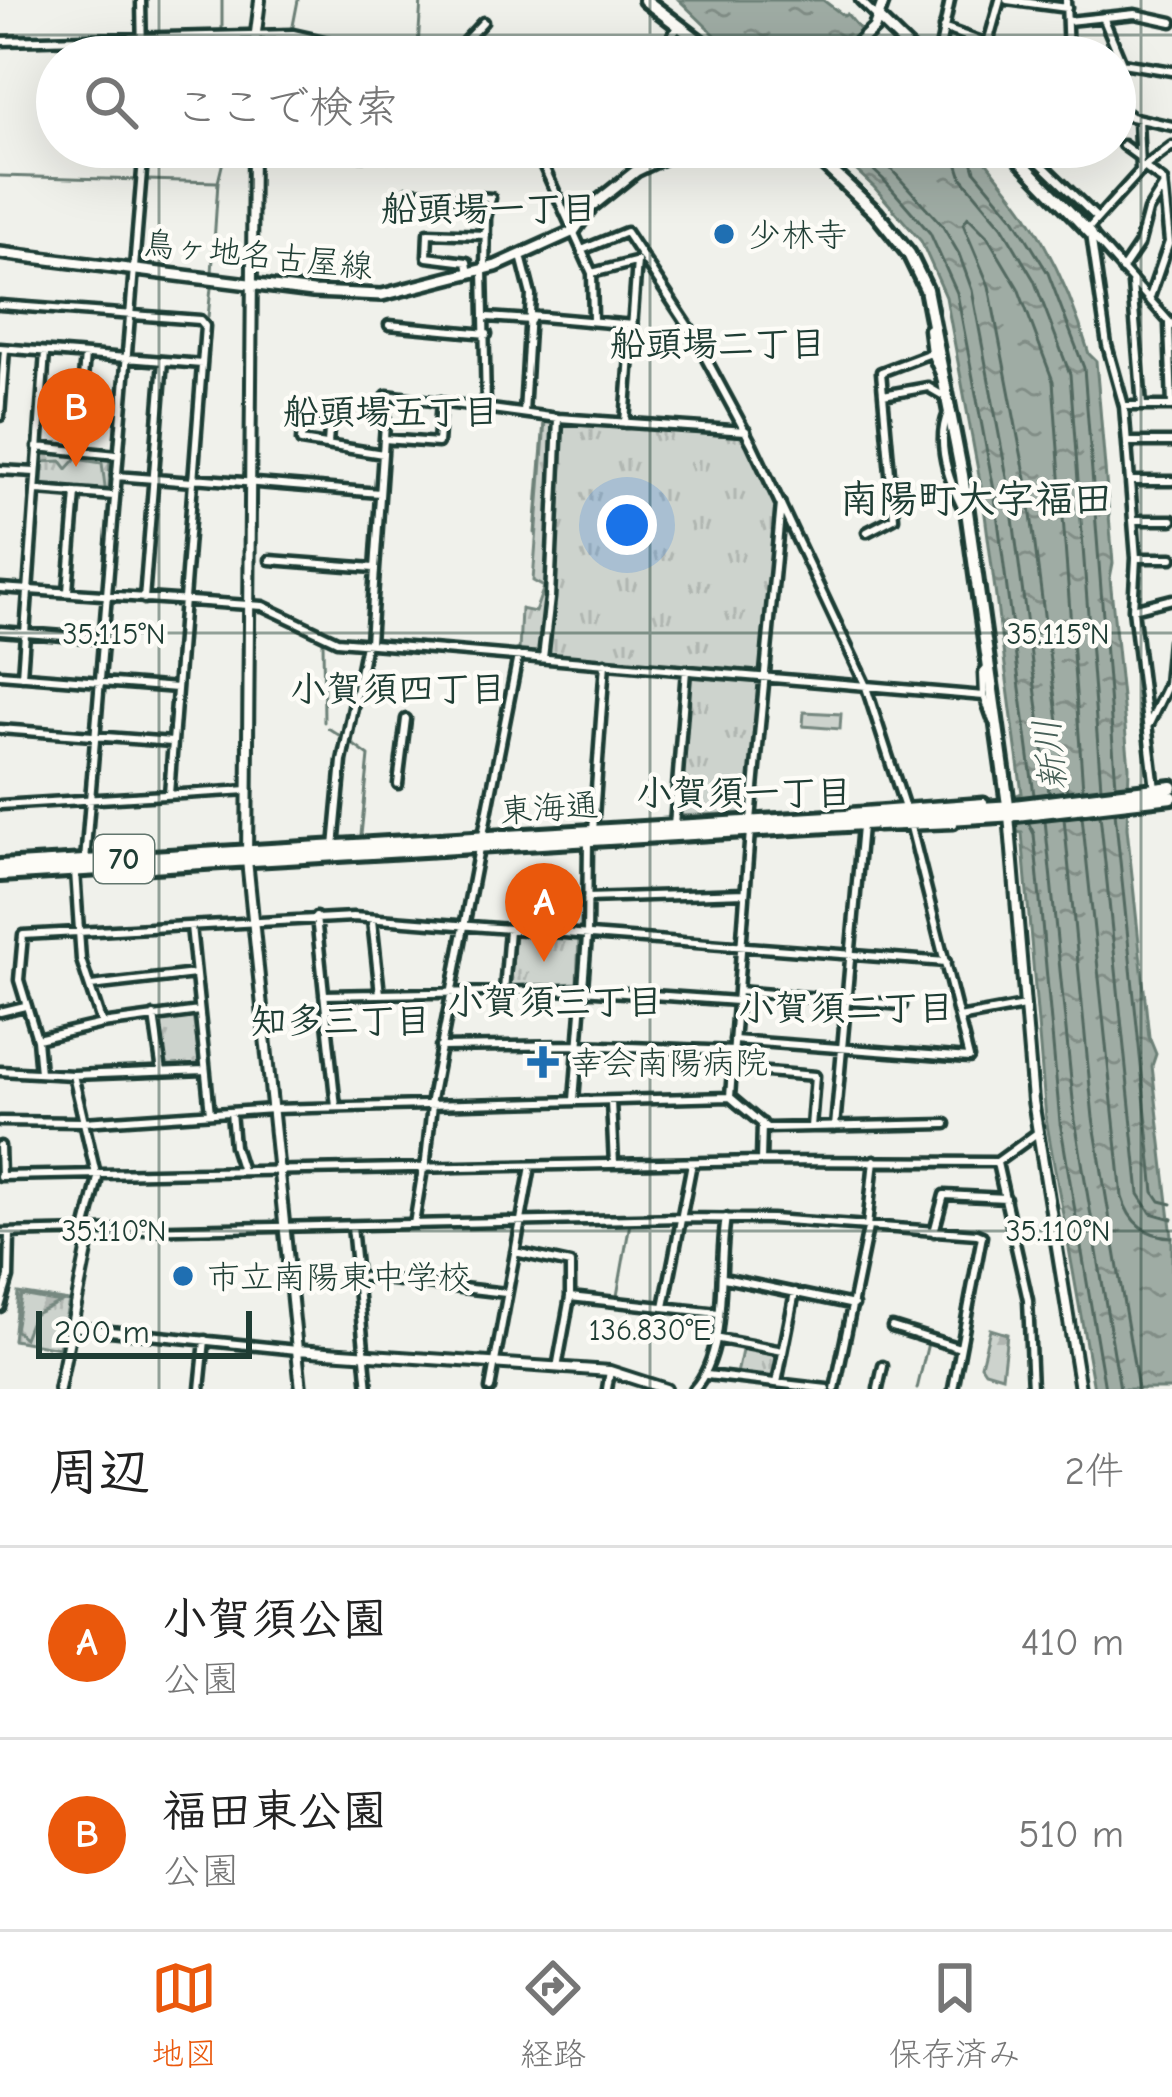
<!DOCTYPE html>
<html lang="ja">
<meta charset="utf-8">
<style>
:root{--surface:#fff;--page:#f6f6f6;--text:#222;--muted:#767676;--line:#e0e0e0;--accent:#ea580c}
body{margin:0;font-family:"Comic Neue","Klee One",sans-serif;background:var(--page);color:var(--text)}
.scale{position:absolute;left:36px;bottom:30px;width:216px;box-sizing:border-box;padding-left:12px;border:6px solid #1f3d34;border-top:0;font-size:33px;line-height:42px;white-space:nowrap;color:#1f3d34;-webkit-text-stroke:9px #fdfcf7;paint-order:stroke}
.you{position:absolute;left:627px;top:525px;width:42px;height:42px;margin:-30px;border:9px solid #fff;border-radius:50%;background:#1a73e8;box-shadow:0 0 0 18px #1a73e833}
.badge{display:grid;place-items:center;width:78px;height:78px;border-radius:50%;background:var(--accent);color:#fff;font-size:39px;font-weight:700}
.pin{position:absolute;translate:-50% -99px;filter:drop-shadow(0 3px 6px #0008)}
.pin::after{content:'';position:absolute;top:63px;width:42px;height:36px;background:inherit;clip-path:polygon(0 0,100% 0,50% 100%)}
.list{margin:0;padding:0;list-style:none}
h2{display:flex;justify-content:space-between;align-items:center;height:156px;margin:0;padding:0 48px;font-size:51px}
h2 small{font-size:39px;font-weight:400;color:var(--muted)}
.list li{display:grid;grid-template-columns:78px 1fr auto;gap:36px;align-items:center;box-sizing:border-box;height:192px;padding:0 48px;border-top:3px solid var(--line)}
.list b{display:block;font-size:45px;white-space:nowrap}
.list p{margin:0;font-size:39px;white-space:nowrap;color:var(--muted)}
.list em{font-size:39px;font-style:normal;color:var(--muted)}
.icon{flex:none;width:66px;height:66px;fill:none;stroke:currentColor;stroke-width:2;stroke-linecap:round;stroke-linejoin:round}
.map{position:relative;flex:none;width:1172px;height:1389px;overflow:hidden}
.search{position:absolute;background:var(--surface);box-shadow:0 12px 48px #0002;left:36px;right:36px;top:36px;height:132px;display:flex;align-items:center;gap:30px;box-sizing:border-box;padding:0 42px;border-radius:66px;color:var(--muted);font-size:45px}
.sheet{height:540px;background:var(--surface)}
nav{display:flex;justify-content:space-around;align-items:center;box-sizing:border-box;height:168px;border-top:3px solid var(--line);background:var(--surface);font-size:33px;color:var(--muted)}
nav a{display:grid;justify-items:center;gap:6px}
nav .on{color:var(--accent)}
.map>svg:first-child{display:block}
</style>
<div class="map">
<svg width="1172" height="1389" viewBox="0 0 1172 1389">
<defs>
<pattern id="grass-tufts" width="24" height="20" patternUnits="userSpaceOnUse" patternTransform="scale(3)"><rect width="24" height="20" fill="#cdd3cd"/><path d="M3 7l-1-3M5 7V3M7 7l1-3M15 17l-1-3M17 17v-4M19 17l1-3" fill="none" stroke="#b0b6b1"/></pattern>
<pattern id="forest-firs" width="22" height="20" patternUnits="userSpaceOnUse" patternTransform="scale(3)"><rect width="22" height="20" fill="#cdd3cd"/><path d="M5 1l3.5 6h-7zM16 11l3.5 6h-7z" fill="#b0b6b1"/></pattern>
<pattern id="water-ripples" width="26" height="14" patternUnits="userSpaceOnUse" patternTransform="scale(3)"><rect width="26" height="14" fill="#9faca4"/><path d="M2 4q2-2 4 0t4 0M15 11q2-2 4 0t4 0" fill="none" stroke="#818d86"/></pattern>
</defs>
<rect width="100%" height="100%" fill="#f0f1eb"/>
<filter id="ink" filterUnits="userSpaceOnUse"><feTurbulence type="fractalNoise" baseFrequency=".00833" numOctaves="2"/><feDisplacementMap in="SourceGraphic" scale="24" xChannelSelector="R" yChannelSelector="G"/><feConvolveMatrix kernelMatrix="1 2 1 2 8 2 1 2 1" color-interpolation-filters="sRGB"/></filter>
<g filter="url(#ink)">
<path fill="url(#grass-tufts)" stroke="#768880" stroke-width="3" d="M 545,421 L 744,437 L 777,510 L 748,813 L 677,816 L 686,666 L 519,652 L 521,609 L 535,612 L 544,587 L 533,581 Z
M 42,451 L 112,458 L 110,490 L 42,487 L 39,474 Z
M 804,712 L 841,714 L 840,729 L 803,726 Z
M 515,934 L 579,939 L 577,983 L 510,987 Z
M 193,1015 L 200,1064 L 166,1067 L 157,1022 Z
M 18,1293 L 69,1301 L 59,1348 L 13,1340 Z
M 743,1346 L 777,1352 L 774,1377 L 737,1374 Z"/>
<path fill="url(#forest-firs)" stroke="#768880" stroke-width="3" d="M 48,453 L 110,459 L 109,489 L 106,491 L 105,487 L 102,463 L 76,459 L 67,469 L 61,461 L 41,462 L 42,455 Z
M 21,1295 L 60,1302 L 33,1315 L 24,1338 L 15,1330 Z
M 990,1329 L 1007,1334 L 1002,1376 L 985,1371 L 981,1365 Z"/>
<path fill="url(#water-ripples)" stroke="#6c8077" stroke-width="3" d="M 679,0 L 823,0 L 844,16 L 847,14 L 883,57 L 738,57 Z
M 831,147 L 976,147 C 991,170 1011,191 1027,215 C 1055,259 1074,303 1089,354 L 1096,361 L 1113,563 L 1110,578 L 1129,767 L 1127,828 L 1149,1037 L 1156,1054 L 1152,1066 L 1172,1237 L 1172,1389 L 1094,1389 L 1046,1119 L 1022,833 L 1017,832 L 1017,795 L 1022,793 L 982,492 L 946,297 L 921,241 L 874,187 Z"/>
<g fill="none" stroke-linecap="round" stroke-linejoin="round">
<path stroke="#526961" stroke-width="3" d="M 849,147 L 883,179 L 930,233 L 957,293 L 994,490 L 1034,795
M 871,147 L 942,225 L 959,254 L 972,290 L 1009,488 L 1049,793
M 952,147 L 962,178 L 1002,226 L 1034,280 L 1070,374 L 1101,787
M 968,147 L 975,171 L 1014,218 L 1048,273 L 1084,368 L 1116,785
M 1067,791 L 1027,484 L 989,286 L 963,224 L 968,217 L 987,236 L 1018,288 L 1053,381 L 1083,789
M 1115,812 L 1154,1192 L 1160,1201 L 1172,1204
M 1100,814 L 1139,1194 L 1151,1213 L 1172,1219
M 1082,816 L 1122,1197 C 1129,1222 1146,1236 1172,1237
M 1064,818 L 1093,1118 L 1138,1389
M 1045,820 L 1075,1120 L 1120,1389
M 1028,822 L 1034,834 L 1060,1122 L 1105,1389"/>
<path stroke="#6c8077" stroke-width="3" d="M 222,0 L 222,32
M 292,31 L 298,0
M 418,47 L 421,0
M 264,159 L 320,160
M 323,160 L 407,162
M 0,176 L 141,180
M 147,180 L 217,182
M 212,273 L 218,182 L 224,157 L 240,158
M 208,317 L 211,288
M 535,533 L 544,421
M 323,640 L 324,722
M 328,728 L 342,737
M 351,743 L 369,756 L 361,835
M 617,1296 L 630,1223
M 917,1389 L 928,1343"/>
<defs>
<path id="minor" d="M 141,0 L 142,57
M 860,0 L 878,18
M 1007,0 L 1067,8
M 1066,0 L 1068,57
M 1103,17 L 1122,63 L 1115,75
M 1068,21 L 1135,14 L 1172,22
M 678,28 L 672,35 L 691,57
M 943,28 L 988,44
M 0,41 L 293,34 L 342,45 L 494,57
M 454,53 L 483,22
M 938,57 L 950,0
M 984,57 L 1000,0
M 1122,63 L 1172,71
M 1115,105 L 1131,117 L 1172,126
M 1138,119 L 1140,169
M 1123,145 L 1138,156
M 535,147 L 592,273 L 593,321
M 1031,154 L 1097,218
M 1144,167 L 1163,181 L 1169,242 L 1149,300
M 408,192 L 491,198 L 486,218 L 485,270
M 1088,229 L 1144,167 L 1172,146
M 1091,234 L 1107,345 L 1124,406 L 1136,558 L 1133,609 L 1155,789
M 1091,234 L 1172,325
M 582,250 L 626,232 L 690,329 L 752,444 L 865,684 L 904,805
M 521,256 L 531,295 L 524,413
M 483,270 L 486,407
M 1122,270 L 1139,245 L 1148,211 L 1163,187
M 592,273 L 635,262
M 469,274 L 467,262 L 427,257 L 428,233 L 486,235
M 1132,284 L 1142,406
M 0,305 L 200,320 L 205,326 L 169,794
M 531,316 L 633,325
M 487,317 L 531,320
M 1169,324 L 1172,406
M 389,325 L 487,334
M 0,348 L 202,364
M 931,353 L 941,376
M 883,395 L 928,387 L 947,398
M 1124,406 L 1172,406
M 948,413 C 936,441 948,478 961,505 L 965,505
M 0,416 L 5,349
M 625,423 L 637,261
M 384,439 L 438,443 L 441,401
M 1128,442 L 1172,442
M 328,444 L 330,415 L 303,414 L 301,441 L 383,454
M 37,447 L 117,455
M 77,451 L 85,355
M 0,470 L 35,472
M 116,476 L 193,482
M 193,478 L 380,493
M 1131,481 L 1172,481
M 38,490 L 114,496
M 1134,520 L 1172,520
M 867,532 L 894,518 L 881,372 L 931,353 L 928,329 L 932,326
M 1136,558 L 1172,558
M 270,560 L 374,568
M 0,588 L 263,606 L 337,641 L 984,696 L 993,721
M 68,591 L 76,493
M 144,599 L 163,361
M 1133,609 L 1172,599
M 0,631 L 102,639
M 370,642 L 387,395 L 558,418 L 746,431
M 543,658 L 550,598 L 558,418
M 0,674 L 177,688
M 22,676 L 45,352
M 984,696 L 983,673 L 989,666
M 1149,724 L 1168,684 L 1172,642
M 0,729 L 172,742
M 398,784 L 406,719
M 0,805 L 248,790
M 850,812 L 984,802
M 674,826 L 686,670
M 878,827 L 954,824
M 593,831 L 605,663
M 483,835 L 518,656
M 334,847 L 342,761 L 366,644
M 85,861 L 144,147
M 75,871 L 81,960 L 102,1024
M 587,898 L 745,893
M 316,917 L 336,1107
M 372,920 L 380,994
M 191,926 L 210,1113
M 91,986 L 195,974
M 504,991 L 509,930
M 738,991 L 902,1005
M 324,995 L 582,990 L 737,1001
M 199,1011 L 102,1024 L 37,1039 L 19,980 L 23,935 L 353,917 L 946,962
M 0,1012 L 25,1006
M 154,1016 L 162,1072
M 959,1018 L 1024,1006
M 37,1039 L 40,1073
M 734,1040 L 969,1058 L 911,827
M 440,1047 L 578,1045 L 734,1051
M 732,1069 L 815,1076 L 811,1127
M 0,1071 L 73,1075 L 205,1070
M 73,1075 L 96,1174
M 730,1097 L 750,831 L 781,504
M 574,1100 L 587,937 L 588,840
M 611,1102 L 614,1164
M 430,1105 L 479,848
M 231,1112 L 234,1146 L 242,1171
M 0,1121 L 84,1122 L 273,1109 L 730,1097 L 767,1128 L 946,1124
M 835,1127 L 862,826
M 0,1146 L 1,1176
M 761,1161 L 762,1123
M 997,1163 L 1028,1300 L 1032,1389
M 425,1169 L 432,1105
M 0,1176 L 761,1161 L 997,1162 L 1037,1133
M 414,1224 L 423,1169
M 352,1226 L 368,1389
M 867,1227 L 874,1160
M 85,1231 L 99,1174
M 934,1232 L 944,1195 L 1006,1198
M 0,1233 L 682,1218 L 772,1219 L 977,1234 L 982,1236 L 953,1389
M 515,1252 L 570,1264 L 570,1297 L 718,1313
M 357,1276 L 506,1293
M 724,1278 L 854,1305
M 0,1307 L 9,1277 L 10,1233
M 664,1307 L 692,1163
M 71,1327 L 297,1350
M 892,1327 L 960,1348
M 714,1338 L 783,1351
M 557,1368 L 570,1297
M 707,1375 L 827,1389
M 777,1383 L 795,1292
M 200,1389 L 205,1340
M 490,1389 L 531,1166
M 607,1389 L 610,1371
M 694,1389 C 730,1349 717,1269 726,1218
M 835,1389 L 868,1228
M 878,1389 L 883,1366"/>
<path id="tertiary" d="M 253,57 L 260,0
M 253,147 L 247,860 L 301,1389
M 1009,815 L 1033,1101 L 1080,1389
M 297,1350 L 610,1371 L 666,1389
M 59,1389 L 91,1231"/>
<path id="secondary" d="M 878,18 L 918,57
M 843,57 L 874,28 L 884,0
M 1007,147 L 1091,234
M 0,253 L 313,292 L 382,295 L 496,266 L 574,231 L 591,207 L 636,171 L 686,147"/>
<path id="primary" d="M 645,0 L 720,57
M 806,147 L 876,213 L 909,254 L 926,289 L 962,475 L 1009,812
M 0,866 L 1014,806 L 1172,787
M 0,875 L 1016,815 L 1172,797"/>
</defs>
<use href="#minor" stroke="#1f3d34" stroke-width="15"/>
<use href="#tertiary" stroke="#1f3d34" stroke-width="16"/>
<use href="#secondary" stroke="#1f3d34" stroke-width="18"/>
<use href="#primary" stroke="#1f3d34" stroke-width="20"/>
<use href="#minor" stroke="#fdfcf7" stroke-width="6"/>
<use href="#tertiary" stroke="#fdfcf7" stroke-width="8"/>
<use href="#secondary" stroke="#fdfcf7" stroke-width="9"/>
<use href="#primary" stroke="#fdfcf7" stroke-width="10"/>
</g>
</g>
<path fill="none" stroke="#1f3d34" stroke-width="3" stroke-opacity="0.45" d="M 159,0 L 159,57M 650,0 L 650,57M 1141,0 L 1141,1389M 0,35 L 1172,35M 159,147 L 159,1389M 650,147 L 650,1389M 0,633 L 1172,633M 0,1231 L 1172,1231"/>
<g fill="#1f6fb2" stroke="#fdfcf7" stroke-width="4.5">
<circle cx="724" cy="234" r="12"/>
<path d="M537 1044h12v12h12v12h-12v12h-12v-12h-12v-12h12z"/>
<circle cx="183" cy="1276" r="12"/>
</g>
<g text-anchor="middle" stroke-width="9" stroke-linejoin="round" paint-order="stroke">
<rect fill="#fdfcf7" stroke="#62766e" stroke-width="3" x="94" y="835" width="60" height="48" rx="9"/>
<g font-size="30" font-weight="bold" fill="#1f3d34">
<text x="124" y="869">70</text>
</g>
<g font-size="33" fill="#1f3d34" stroke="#fdfcf7" text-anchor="start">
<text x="748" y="246">少林寺</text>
<text x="570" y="1074">幸会南陽病院</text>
<text x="207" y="1288">市立南陽東中学校</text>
</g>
<g font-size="33" fill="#1f3d34" stroke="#fdfcf7">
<text transform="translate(258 254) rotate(6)" y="12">鳥ヶ地名古屋線</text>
<text transform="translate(549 807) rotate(-4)" y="12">東海通</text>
</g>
<g font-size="36" font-weight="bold" fill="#1f3d34" stroke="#fdfcf7">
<text x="489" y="221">船頭場一丁目</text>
<text x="718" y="356">船頭場二丁目</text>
<text x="391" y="424">船頭場五丁目</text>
<text x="398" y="701">小賀須四丁目</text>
<text x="744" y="805">小賀須一丁目</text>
<text x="555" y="1014">小賀須三丁目</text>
<text x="846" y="1020">小賀須二丁目</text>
<text x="341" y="1033">知多三丁目</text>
</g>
<g font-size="36" font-style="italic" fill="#455e56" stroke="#fdfcf7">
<text transform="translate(1049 755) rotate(-96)" y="13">新川</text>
</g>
<g font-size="39" font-weight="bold" fill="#1f3d34" stroke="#fdfcf7">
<text x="976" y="512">南陽町大字福田</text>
</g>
</g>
<g font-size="30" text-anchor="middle" fill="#1f3d34" stroke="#fdfcf7" stroke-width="9" stroke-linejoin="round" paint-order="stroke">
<text x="114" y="644">35.115°N</text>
<text x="1058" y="644">35.115°N</text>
<text x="114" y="1241">35.110°N</text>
<text x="1058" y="1241">35.110°N</text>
<text x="650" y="1340">136.830°E</text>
</g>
</svg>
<div class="scale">200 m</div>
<div class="you"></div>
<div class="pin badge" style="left:544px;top:962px">A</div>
<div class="pin badge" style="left:76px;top:467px">B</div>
<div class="search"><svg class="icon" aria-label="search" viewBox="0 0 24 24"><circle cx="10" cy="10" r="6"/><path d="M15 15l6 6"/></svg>ここで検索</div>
</div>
<section class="sheet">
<h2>周辺<small>2件</small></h2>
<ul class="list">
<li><span class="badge">A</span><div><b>小賀須公園</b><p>公園</p></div><em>410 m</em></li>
<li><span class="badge">B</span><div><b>福田東公園</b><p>公園</p></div><em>510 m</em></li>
</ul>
</section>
<nav>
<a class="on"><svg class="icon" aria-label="map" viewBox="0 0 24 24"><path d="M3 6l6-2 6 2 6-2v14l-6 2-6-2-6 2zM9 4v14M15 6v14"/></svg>地図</a>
<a><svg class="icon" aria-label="directions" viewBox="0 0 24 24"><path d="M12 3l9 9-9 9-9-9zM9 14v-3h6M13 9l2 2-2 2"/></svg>経路</a>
<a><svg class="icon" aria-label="saved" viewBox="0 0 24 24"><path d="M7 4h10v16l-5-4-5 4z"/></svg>保存済み</a>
</nav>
